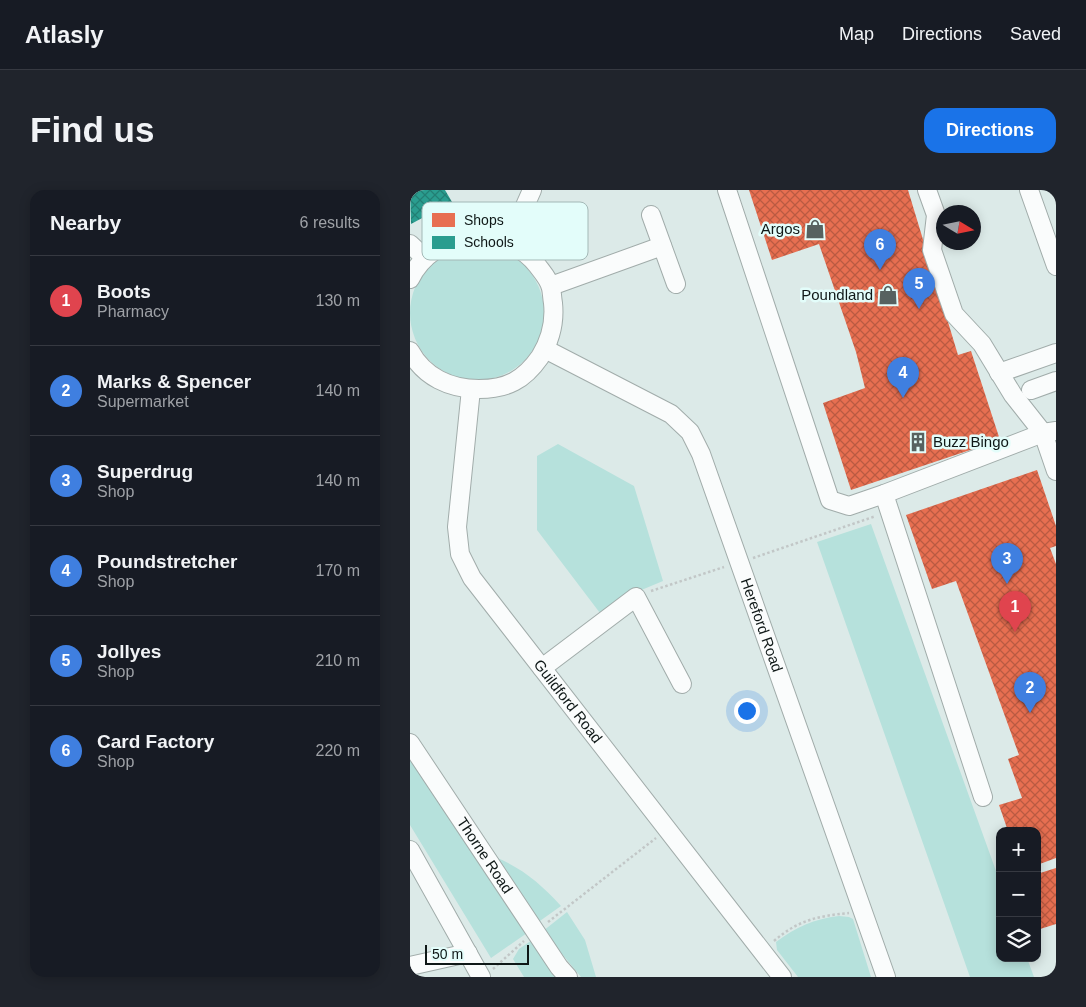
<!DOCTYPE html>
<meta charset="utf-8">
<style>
:root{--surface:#171b24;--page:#20242c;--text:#f1f3f6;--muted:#9ea1a6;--line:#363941;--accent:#1a73e8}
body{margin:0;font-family:Helvetica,sans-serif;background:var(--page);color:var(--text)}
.controls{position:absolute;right:15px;bottom:15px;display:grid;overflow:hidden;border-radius:10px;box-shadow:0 2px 12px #0003}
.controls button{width:45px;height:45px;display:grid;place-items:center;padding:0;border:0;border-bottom:1px solid var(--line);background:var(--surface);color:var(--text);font:25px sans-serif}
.compass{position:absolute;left:526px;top:15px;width:45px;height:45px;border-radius:50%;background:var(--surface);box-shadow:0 2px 12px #0003;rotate:100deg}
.scale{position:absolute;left:15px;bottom:12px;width:104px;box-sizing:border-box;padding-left:5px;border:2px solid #0f1817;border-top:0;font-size:14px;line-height:18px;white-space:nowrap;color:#0f1817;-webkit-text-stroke:4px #e3fdfa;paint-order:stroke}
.you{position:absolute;left:336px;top:520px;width:18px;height:18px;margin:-12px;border:4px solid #fff;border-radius:50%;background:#1a73e8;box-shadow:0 0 0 8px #1a73e833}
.badge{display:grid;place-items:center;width:32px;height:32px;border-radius:50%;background:var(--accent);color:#fff;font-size:16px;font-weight:700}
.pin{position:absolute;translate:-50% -41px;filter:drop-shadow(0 1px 2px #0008)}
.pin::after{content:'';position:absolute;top:26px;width:18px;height:15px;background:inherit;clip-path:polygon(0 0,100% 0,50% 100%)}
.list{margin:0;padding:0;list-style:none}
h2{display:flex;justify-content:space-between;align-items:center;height:65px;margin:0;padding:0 20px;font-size:21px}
h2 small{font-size:16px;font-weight:400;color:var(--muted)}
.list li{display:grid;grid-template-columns:32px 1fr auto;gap:15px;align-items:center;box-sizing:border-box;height:90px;padding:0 20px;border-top:1px solid var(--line)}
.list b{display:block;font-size:19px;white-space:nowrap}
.list p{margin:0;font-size:16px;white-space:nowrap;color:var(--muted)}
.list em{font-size:16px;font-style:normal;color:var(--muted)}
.icon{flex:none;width:28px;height:28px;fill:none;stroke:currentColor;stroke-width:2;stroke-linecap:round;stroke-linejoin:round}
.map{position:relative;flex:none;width:646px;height:787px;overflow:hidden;border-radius:15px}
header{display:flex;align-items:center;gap:30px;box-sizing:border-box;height:70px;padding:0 25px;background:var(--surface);border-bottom:1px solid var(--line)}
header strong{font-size:24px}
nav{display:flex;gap:28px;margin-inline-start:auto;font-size:18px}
.intro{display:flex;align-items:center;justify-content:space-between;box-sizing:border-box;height:120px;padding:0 30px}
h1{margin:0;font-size:35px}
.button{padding:12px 22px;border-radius:15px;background:var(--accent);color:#fff;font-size:18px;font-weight:700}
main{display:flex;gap:30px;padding:0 30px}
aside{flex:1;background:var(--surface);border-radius:15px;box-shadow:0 2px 12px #0003}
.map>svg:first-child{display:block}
</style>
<header>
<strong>Atlasly</strong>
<nav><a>Map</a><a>Directions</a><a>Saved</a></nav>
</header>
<div class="intro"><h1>Find us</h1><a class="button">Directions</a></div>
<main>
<aside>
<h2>Nearby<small>6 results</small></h2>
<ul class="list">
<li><span class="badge" style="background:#e0444e">1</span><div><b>Boots</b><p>Pharmacy</p></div><em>130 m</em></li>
<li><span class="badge" style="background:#3f7fe0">2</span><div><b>Marks &amp; Spencer</b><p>Supermarket</p></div><em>140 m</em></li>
<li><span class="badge" style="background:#3f7fe0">3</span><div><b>Superdrug</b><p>Shop</p></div><em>140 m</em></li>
<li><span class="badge" style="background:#3f7fe0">4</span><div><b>Poundstretcher</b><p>Shop</p></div><em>170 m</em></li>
<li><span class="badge" style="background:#3f7fe0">5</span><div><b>Jollyes</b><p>Shop</p></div><em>210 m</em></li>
<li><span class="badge" style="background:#3f7fe0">6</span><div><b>Card Factory</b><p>Shop</p></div><em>220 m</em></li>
</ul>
</aside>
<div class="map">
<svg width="646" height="787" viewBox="0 0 646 787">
<defs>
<pattern id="shops-cross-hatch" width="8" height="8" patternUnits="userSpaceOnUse" patternTransform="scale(1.25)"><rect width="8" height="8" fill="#e76f51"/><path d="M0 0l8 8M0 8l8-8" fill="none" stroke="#ba5a42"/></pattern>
<pattern id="schools-cross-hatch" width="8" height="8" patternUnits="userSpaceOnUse" patternTransform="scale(1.25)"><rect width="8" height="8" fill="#2a9d8f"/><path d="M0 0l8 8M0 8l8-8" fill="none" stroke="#227f74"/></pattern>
</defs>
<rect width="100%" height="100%" fill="#dceae8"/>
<path fill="#b6e1dc" d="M0 123a67 67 0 1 1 134 0a67 67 0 1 1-134 0Z
M 148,254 L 224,296 L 253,391 L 229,401 L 193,427 L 127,340 L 127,266 Z
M 461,334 L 590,692 L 590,768 L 617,768 L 624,787 L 560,787 L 407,352 Z
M 0,564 L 117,743 L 81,768 L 0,635 Z
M 85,667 C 112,678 131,694 151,716 L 127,733 Z
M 157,722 L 175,750 L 186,787 L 171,787 L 133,741 Z
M 429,726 L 439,727 L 443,729 L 461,787 L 388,787 L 367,760 L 366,752 C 386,737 404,729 429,726 Z
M 122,750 L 150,787 L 114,787 L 103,769 L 109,759 Z"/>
<path fill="url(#shops-cross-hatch)" d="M 339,0 L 498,0 L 548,165 L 561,161 L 590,250 L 441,300 L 413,213 L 455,198 L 446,162 L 409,54 L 362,70 Z
M 627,280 L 646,336 L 646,356 L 640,358 L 646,374 L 646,668 L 627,675 L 627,641 L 598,641 L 589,615 L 612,608 L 598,569 L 609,565 L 546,391 L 522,399 L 496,325 Z
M 646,678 L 646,734 L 627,740 L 627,684 Z"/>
<path fill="url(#schools-cross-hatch)" d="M 0,0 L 35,0 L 42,12 L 1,34 Z"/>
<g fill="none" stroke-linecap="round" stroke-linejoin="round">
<defs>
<g id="minor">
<path d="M 317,0 L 420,310 L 439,316 L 474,304 L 633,243 L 646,241"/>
<path d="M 517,0 L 526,25 L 522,60 L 544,124 L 572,154 L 603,205 L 633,243 L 646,281"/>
<path d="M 619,0 L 646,76"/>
<path d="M 241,25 L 266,94"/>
<path d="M 58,26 L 61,48"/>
<path d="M 0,54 L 15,68"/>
<path d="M 98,54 L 122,0"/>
<path d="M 0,89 C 24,40 93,33 127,75 C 132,82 139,89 141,98 C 142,102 142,108 143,113 C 145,132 140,151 130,167 C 114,190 97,199 69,199 C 40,199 14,187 0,161"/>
<path d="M 141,96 L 252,56"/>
<path id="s1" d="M 135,159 L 261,224 L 280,242 L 291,264 L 476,787"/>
<path d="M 589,183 L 646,163"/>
<path id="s2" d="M 61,199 L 47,337 L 50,364 L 62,388 L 372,787"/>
<path d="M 621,200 L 646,191"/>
<path d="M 474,304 L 573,607"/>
<path d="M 132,478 L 226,407 L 272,494"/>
<path id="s3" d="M 0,553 L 149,777 L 158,787"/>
<path d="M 0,660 L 71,787"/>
<path d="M 0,776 L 58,763"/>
</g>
</defs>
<use href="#minor" stroke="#a1acaa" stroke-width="20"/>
<path stroke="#c2c7c7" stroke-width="2.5" stroke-dasharray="2.5 2.5" stroke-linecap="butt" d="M 343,368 L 466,326
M 241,401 L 314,377
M 138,732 L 246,648
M 364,751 C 388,730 408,726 439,723
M 83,779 L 114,751"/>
<use href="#minor" stroke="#fafcfc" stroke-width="18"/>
</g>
<defs>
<symbol id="shop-bare" viewBox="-9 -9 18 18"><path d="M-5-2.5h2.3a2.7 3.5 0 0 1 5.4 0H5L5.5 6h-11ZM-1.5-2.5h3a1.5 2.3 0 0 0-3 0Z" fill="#576260" stroke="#e3fdfa" stroke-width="2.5" paint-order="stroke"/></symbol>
<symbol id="building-bare" viewBox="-9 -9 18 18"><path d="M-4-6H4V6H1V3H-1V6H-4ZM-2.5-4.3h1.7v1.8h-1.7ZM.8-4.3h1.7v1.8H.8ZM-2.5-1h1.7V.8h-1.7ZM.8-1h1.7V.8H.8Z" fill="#576260" stroke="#e3fdfa" stroke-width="2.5" paint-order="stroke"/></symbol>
</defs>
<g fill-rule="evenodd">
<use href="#shop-bare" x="391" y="25" width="28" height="28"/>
<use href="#shop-bare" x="464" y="91" width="28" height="28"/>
<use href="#building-bare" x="494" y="238" width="28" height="28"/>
</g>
<g text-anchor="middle" stroke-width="5" stroke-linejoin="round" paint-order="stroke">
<g font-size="15" fill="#0f1817" stroke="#e3fdfa" text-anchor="end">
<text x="390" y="44">Argos</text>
<text x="463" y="110">Poundland</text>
<text x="523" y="257" text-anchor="start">Buzz Bingo</text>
</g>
<g font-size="15" fill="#0f1817" stroke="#e3fdfa">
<text dy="5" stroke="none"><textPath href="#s1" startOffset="374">Hereford Road</textPath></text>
<text dy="5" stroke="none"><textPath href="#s2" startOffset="349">Guildford Road</textPath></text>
<text dy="5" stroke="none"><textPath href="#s3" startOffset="135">Thorne Road</textPath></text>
</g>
</g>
<rect x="12" y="12" width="166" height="58" rx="8" fill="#e3fdfa" stroke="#a3b8b6" stroke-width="1"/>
<rect x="22" y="23" width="23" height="14" fill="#e76f51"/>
<rect x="22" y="46" width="23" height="13" fill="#2a9d8f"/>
<g font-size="14" fill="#0f1817">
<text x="54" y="35">Shops</text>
<text x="54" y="57">Schools</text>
</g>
</svg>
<div class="controls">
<button>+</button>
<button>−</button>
<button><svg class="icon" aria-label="layers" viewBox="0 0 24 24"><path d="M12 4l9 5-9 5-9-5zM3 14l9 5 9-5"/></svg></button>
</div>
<svg class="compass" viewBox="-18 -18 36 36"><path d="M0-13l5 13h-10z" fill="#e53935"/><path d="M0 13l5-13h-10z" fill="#9ea1a6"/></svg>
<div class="scale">50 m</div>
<div class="you"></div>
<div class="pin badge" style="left:605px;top:442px;background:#e0444e">1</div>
<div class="pin badge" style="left:620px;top:523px;background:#3f7fe0">2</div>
<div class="pin badge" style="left:597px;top:394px;background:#3f7fe0">3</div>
<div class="pin badge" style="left:493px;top:208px;background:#3f7fe0">4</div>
<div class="pin badge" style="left:509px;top:119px;background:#3f7fe0">5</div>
<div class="pin badge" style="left:470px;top:80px;background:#3f7fe0">6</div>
</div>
</main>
